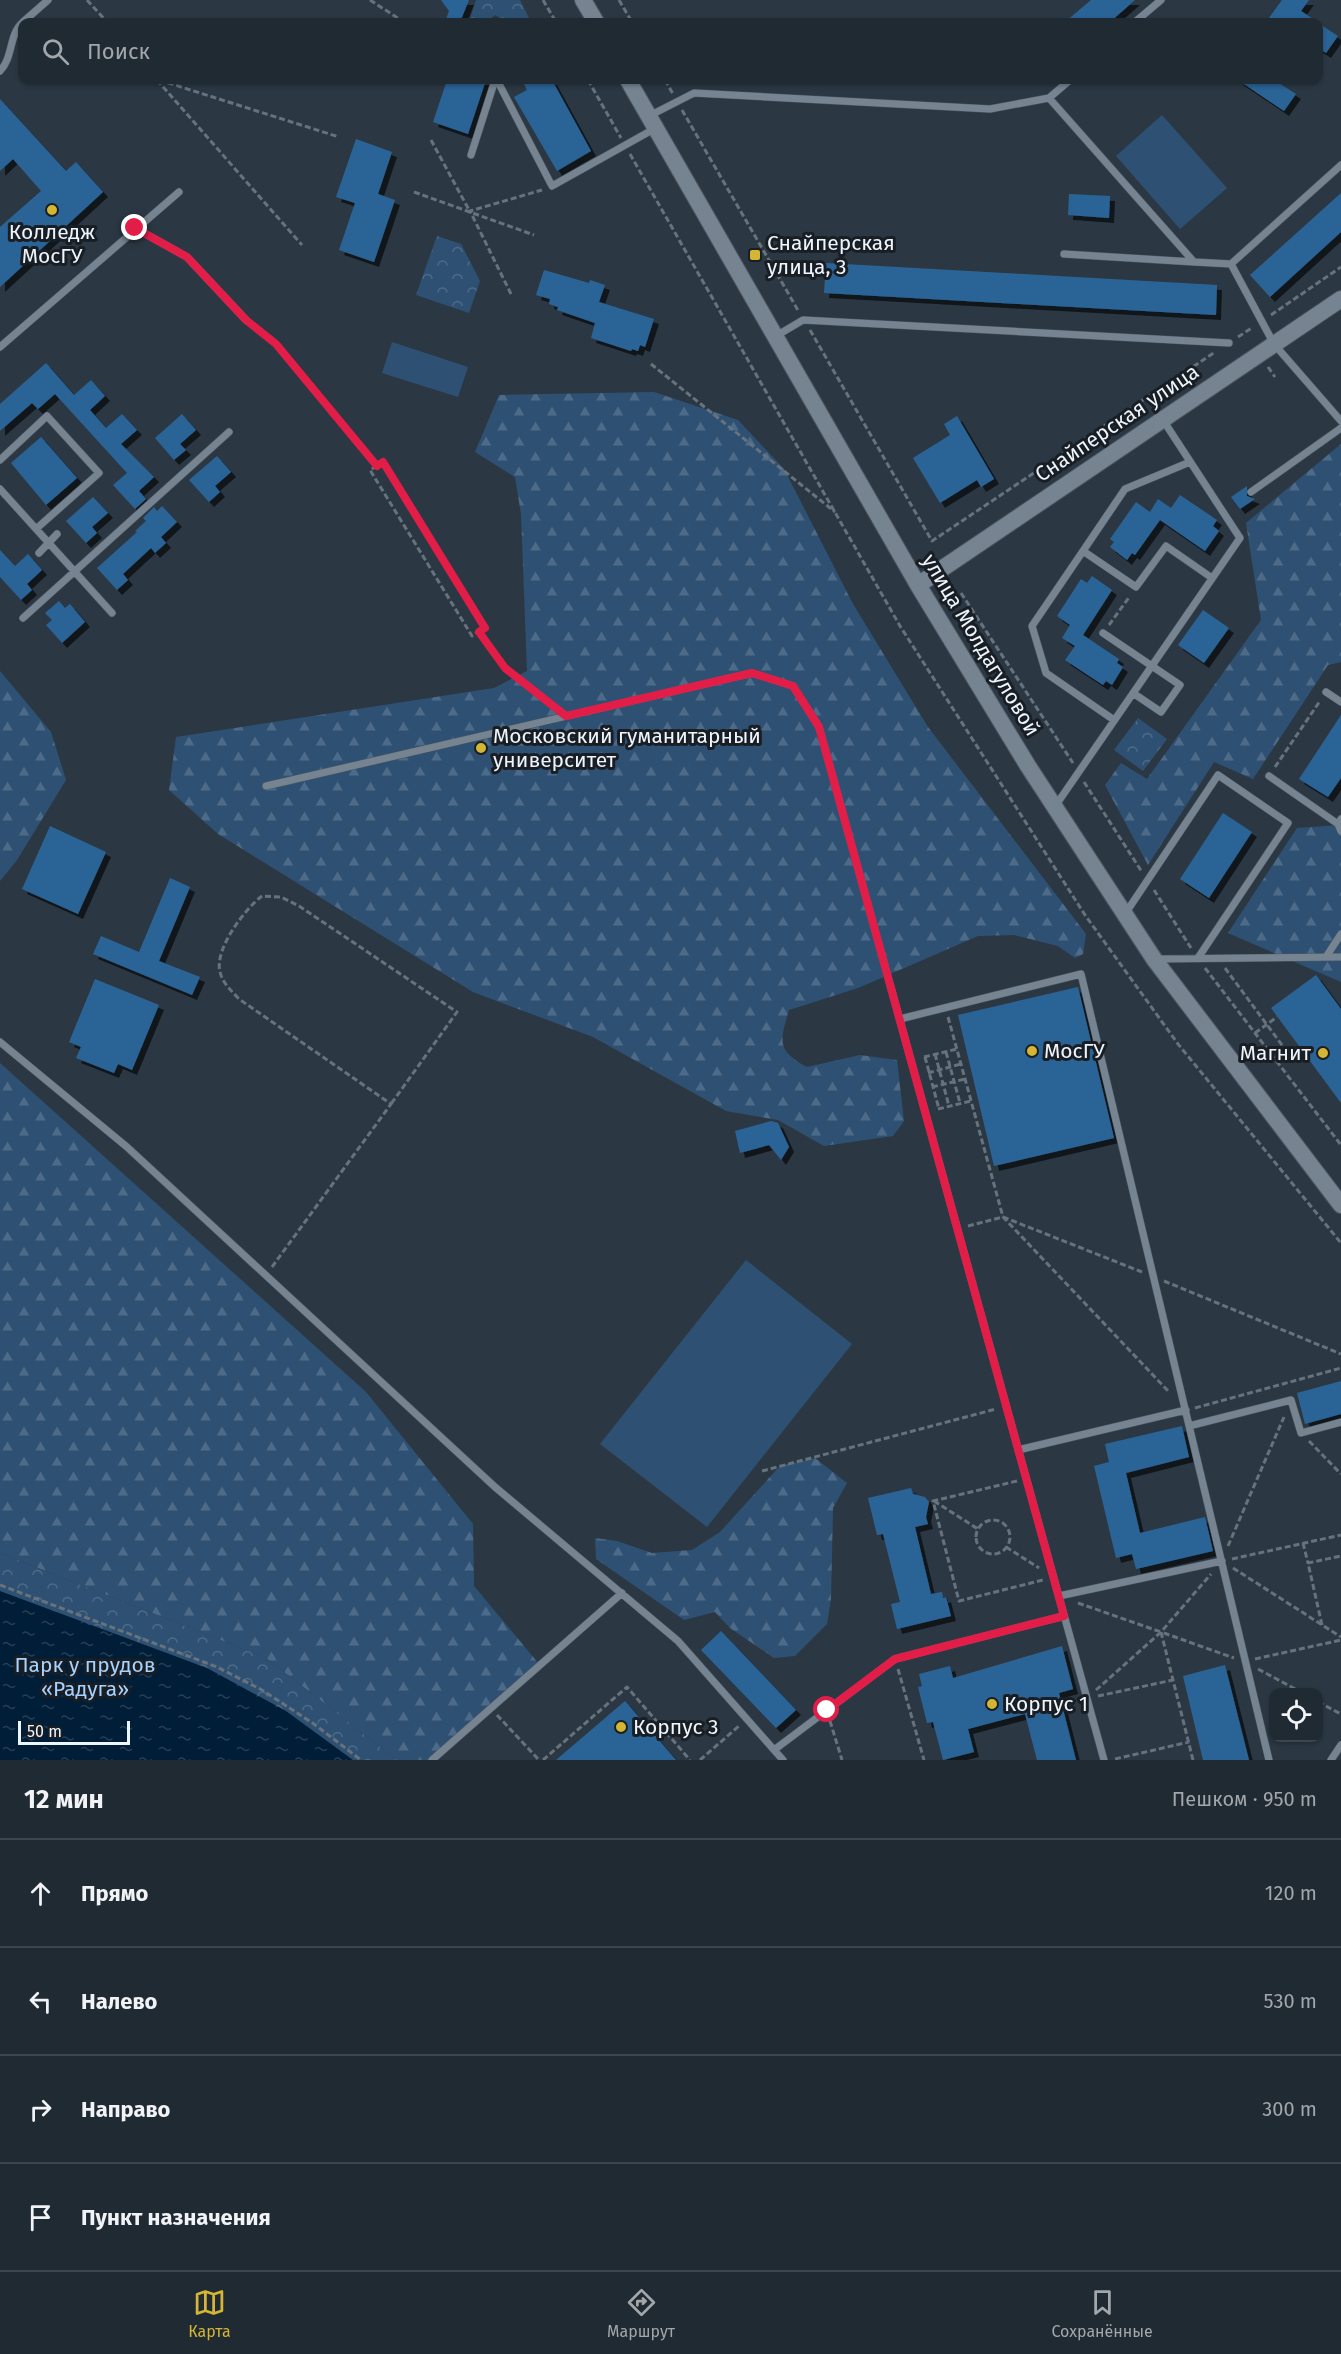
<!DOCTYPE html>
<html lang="ru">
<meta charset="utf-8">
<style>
:root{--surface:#202a33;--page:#2d363f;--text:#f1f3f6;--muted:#a2a7ac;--line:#3d464e;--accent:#d5b534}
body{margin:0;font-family:"Fira Sans",sans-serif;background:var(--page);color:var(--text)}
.controls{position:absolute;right:18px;bottom:18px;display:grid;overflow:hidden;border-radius:12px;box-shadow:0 2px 4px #0004}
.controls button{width:54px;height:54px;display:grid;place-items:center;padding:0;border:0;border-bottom:2px solid var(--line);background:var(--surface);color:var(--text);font:30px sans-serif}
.scale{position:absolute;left:18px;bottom:15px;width:112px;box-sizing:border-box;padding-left:6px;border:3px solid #edf5fd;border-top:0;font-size:16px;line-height:21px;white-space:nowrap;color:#edf5fd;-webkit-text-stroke:4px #191e24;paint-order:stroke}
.stop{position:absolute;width:18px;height:18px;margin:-14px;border:4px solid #e11d48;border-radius:50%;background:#fff}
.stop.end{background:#e11d48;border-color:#fff;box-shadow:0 2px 6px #0008}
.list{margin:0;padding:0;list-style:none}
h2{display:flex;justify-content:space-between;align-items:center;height:78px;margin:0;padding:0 24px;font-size:26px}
h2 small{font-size:20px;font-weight:400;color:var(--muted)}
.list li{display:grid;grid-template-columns:39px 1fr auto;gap:18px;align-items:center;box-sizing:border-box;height:108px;padding:0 24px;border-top:2px solid var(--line)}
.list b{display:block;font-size:22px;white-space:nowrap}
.list em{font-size:20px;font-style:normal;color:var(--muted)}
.icon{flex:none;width:33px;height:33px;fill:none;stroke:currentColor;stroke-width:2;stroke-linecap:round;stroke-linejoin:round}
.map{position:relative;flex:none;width:1341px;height:1760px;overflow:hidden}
.search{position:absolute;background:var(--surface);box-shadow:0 2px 4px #0004;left:18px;right:18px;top:18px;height:66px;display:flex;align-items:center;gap:15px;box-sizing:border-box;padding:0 21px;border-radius:12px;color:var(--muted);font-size:22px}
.sheet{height:510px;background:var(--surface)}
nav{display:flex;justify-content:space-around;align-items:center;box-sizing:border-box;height:84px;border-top:2px solid var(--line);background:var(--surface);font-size:16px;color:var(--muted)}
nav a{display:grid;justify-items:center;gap:3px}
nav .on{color:var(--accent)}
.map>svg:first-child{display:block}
</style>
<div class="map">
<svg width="1341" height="1760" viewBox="0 0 1341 1760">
<defs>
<pattern id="forest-firs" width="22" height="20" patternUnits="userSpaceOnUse" patternTransform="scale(1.5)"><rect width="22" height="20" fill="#2e5173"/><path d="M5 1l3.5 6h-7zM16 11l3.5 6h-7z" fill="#4d6b88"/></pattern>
<pattern id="park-crowns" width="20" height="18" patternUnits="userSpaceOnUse" patternTransform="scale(1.5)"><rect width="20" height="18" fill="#2e5173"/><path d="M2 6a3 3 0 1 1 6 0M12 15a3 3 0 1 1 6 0" fill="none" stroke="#4d6b88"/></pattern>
<pattern id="water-ripples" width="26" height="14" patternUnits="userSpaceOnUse" patternTransform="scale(1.5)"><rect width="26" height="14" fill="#011e38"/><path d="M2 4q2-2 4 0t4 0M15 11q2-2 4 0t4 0" fill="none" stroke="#263f56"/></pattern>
<filter id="shadow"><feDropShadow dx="5" dy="5" stdDeviation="0" flood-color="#0009"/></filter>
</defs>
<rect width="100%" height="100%" fill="#2b3844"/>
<path fill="url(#forest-firs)" d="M 654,392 L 738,420 L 784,469 L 853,604 L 928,727 L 1086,934 L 1083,954 L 1075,958 L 1058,946 L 1014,935 L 978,936 L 858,988 L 789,1010 C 780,1041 776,1050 807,1067 L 860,1055 L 897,1060 L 904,1121 L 893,1136 L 824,1146 L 778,1120 L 726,1111 L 593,1037 L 473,992 L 218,834 L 169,790 L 176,737 L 494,688 L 527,671 L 521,514 L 515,477 L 475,452 L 499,395 Z
M 1341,444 L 1341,662 L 1328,665 L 1253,779 L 1214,762 L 1148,865 L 1105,785 L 1121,763 L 1147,779 L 1261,620 L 1246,523 Z
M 0,671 L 51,732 L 66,780 L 17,860 L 0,881 Z
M 1341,825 L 1341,982 L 1228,933 L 1297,828 Z
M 0,1063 L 366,1392 L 473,1524 L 474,1586 L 539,1664 L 432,1760 L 397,1760 L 266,1658 L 0,1553 Z
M 815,1458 L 847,1483 L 833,1508 L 831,1599 L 827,1624 L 795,1656 L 774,1658 L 730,1628 L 715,1612 L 684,1620 L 596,1559 L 595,1538 L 617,1541 L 652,1553 L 692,1550 L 720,1532 L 780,1466 Z"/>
<path fill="url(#park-crowns)" d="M 476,0 L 520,0 L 531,22 L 508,22 L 495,15 L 487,22 L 470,19 Z
M 437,236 L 461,244 L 480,281 L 469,313 L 416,295 Z
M 1138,718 L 1167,739 L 1143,771 L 1114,750 Z
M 0,1553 L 266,1658 L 397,1760 L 0,1760 Z"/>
<path fill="#2e5173" d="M 1162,115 L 1227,188 L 1180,229 L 1116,156 Z
M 392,342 L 468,367 L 458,397 L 382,373 Z
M 746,1260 L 852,1344 L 707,1527 L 600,1444 Z"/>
<path fill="url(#water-ripples)" d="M 0,1591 L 207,1668 L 286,1711 L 353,1760 L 0,1760 Z"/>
<path fill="#2c6496" filter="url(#shadow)" d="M 441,0 L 469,0 L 460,22 L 445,22 L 449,11 Z
M 1091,0 L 1135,0 L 1110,22 L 1065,22 Z
M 1282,0 L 1309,0 L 1301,11 L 1318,22 L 1266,22 Z
M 1318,23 L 1338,36 L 1326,53 L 1318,48 Z
M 447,80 L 486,80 L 468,134 L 433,122 Z
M 522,80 L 552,80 L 591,151 L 557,171 L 514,97 L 527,90 Z
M 1238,80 L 1274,80 L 1296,94 L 1284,111 Z
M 0,99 L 66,171 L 76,162 L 103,192 L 0,287 L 0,227 L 41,191 L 13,159 L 0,171 Z
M 356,139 L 392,152 L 378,194 L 395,200 L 374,262 L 339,250 L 355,203 L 336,197 Z
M 1341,193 L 1341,232 L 1270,297 L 1250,275 Z
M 1069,194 L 1110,196 L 1109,218 L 1068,215 Z
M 826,263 L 1217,285 L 1216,315 L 824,293 Z
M 544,270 L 589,283 L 590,280 L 605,285 L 599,302 L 654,319 L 645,347 L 640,345 L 638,351 L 632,349 L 631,351 L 591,338 L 595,323 L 557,310 L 558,307 L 549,304 L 550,299 L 536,295 Z
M 46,363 L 74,395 L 91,380 L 105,396 L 90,410 L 106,428 L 122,414 L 137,430 L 121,444 L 154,477 L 139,491 L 146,499 L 135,509 L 113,485 L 127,473 L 55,394 L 38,409 L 32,403 L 0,431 L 0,404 Z
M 182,414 L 196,430 L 180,444 L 186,450 L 174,460 L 155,438 Z
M 957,416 L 994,479 L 981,487 L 977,480 L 940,503 L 913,458 L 950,435 L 944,424 Z
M 41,437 L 77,478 L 46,505 L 11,463 Z
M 217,456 L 231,472 L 215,486 L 220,492 L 209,502 L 189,480 Z
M 1247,486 L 1247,496 L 1255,499 L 1240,509 L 1231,497 Z
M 1180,495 L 1217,520 L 1213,526 L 1219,531 L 1205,551 L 1160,520 L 1135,555 L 1132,553 L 1127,560 L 1110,547 L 1114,542 L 1110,539 L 1136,502 L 1150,512 L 1158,499 L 1171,508 Z
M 93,497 L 108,513 L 92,527 L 97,533 L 86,543 L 66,521 Z
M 162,506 L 177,522 L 161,537 L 166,543 L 155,553 L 151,548 L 123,574 L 128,580 L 117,590 L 97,568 L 137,532 L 135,531 L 146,521 L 143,518 L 154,507 L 157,511 Z
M 0,550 L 15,566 L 28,554 L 42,570 L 27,584 L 32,590 L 21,600 L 0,577 Z
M 1092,576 L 1112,590 L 1083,635 L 1119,659 L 1117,663 L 1123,667 L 1112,685 L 1106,681 L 1103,685 L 1065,660 L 1075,646 L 1062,638 L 1070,625 L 1057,616 L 1081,579 L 1087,583 Z
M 59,601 L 65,608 L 70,604 L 85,622 L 62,643 L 46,625 L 52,620 L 45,613 Z
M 1203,610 L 1229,628 L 1204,663 L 1178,645 Z
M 1341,715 L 1341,778 L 1328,797 L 1299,779 Z
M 1223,813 L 1252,832 L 1209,898 L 1180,879 Z
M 50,826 L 106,852 L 78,914 L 22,889 Z
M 170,878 L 190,887 L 159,961 L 200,977 L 192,995 L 93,954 L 101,936 L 139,952 Z
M 1316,975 L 1341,1009 L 1341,1103 L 1271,1008 Z
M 95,979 L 159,1005 L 132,1070 L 118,1064 L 114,1073 L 76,1058 L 81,1047 L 69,1042 Z
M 1078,987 L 1114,1138 L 994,1166 L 958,1015 Z
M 771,1121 L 778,1123 L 789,1147 L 781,1160 L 769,1145 L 740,1153 L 735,1131 Z
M 1341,1381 L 1341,1414 L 1305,1424 L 1297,1393 Z
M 1182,1426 L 1189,1457 L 1126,1473 L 1140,1533 L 1205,1517 L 1213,1551 L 1136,1569 L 1132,1554 L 1116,1558 L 1094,1466 L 1109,1462 L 1105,1444 Z
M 911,1488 L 913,1494 L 925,1497 L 929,1502 L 926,1517 L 928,1524 L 915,1527 L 931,1594 L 942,1592 L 943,1598 L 946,1597 L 951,1616 L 897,1629 L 891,1604 L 900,1602 L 883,1534 L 877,1535 L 868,1498 Z
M 721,1631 L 796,1710 L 776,1728 L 701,1650 Z
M 1062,1646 L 1073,1689 L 1059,1693 L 1076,1760 L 1037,1760 L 1025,1714 L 968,1729 L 974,1752 L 943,1760 L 933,1722 L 927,1723 L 918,1687 L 922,1686 L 919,1674 L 950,1666 L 953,1678 Z
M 1225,1665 L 1249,1760 L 1203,1760 L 1183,1676 Z
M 625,1701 L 676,1760 L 556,1760 Z"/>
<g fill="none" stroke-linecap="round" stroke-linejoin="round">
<defs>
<path id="service" d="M 23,22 L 48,0
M 1135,22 L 1161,0
M 0,71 C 13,58 9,35 22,23
M 497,80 L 552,186 L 654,129
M 1049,98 L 1194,262 L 1231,264
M 649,116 L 694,93 L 990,109 L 1049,98 L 1070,80
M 471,155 L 495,80
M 1341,165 L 1231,264 L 1274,344 L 1341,421
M 135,228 L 187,257 L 246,320
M 1064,254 L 1194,262
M 776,336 L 803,320 L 1229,343
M 0,347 L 179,192
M 0,460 L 47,416 L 99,473 L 36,529
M 0,489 L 112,613
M 1251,492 L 1341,428
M 1083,551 L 1125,489 L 1190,462
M 39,553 L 57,534
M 23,618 L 229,432
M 1103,633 L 1180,685 L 1161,712 L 1133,693
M 1326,692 L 1341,702
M 1114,720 L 1046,673 L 1032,626 L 1083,551 L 1136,587 L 1166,546 L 1212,578
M 1269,776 L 1338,824
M 266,786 L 752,673 L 793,686 L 819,727 L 1104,1760
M 1056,805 L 1240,538 L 1163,420
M 1341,819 L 1338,824 L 1341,831
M 1125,914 L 1218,775 L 1288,823 L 1198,958
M 1326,957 L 1341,934
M 1156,959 L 1341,957
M 900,1019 L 1081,974 L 1269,1760
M 0,1042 L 127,1147 L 495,1487 L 678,1641 L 783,1760
M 1189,1426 L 1291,1400 L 1301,1433 L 1341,1422
M 1018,1450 L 1186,1410
M 1059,1596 L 1222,1561
M 774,1750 L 895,1659 L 1064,1616
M 432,1760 L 622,1593
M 1331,1760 L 1341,1745"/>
<path id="tertiary" d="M 583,0 L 596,22
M 628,80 L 918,585 L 1028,766 L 1154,959 L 1341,1205
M 918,585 L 1341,299"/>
</defs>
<use href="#service" stroke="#4c5761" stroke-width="8"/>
<use href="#tertiary" stroke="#4c5761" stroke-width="18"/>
<path stroke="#67727d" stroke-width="3" stroke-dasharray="6 3" stroke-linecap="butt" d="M 87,0 L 107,22
M 370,0 L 404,22
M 543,0 L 556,22
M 619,0 L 632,22
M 157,80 L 302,245
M 159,80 L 339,137
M 588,80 L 621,138
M 665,80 L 673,94
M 682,110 L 799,312
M 431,140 L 469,210
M 630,154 L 900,626 L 1085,915 L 1178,1044 L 1341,1243
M 414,192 L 534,235
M 511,294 L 470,211 L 542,190
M 1271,315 L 1341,267
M 252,325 L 276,344 L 377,466 L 370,470 L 472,636 L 479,631 L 505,668 L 556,709
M 810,330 L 932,541 L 1215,352
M 1238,337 L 1253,327
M 651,364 L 835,512
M 1268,367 L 1275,377
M 377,466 L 383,462 L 485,628 L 479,631
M 961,593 L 1073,763
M 1109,625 L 1130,596
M 1275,767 L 1320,701
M 1084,782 L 1142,872
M 1154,890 L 1191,948
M 1205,968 L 1341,1145
M 1225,968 L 1293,1060
M 948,1017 L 1003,1217 L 1170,1393
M 1255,1033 L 1277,1017
M 946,1052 L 960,1103
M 935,1054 L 949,1106
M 924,1057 L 957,1049
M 925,1057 L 939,1109
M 928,1073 L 961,1064
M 932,1087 L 965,1079
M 938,1109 L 971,1101
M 968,1226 L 1003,1217 L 1142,1272
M 272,1267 L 391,1104 L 239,999 C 231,990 223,984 220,972 C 214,949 245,909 262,896 L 281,897 L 299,906 L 457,1012 L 391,1104
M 1164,1281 L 1341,1354
M 1195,1408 L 1341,1368
M 1309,1441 L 1341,1474
M 762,1471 L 996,1409
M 1017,1481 L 933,1501 L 959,1601 L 1043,1580
M 934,1501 L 978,1529
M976 1537a17 17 0 1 1 34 0a17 17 0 1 1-34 0Z
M 1303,1543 L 1308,1563
M 1228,1546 L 1284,1417
M 1006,1547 L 1039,1568
M 1232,1559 L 1341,1535
M 1233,1568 L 1341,1637
M 0,1585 L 217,1667 L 262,1690 L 314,1724 L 361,1760
M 1078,1603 L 1161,1632
M 1322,1625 L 1308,1563 L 1341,1556
M 1255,1659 L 1341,1640
M 898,1669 L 924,1760
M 1258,1669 L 1301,1692
M 1096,1690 L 1161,1632 L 1234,1658
M 1098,1696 L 1173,1680
M 1318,1702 L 1341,1714
M 497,1715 L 539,1760
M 830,1721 L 842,1760
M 1115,1759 L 1189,1742
M 543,1760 L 627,1687 L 690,1760
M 700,1760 L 739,1726
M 1193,1760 L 1161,1632 L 1211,1574"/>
<use href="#service" stroke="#768492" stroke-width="7"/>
<use href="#tertiary" stroke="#768492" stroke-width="16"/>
</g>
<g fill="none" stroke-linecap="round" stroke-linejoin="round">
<path stroke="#e11d48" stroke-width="8" d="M 135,228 L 187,257 L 246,320 L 276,344 L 377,466 L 383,462 L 485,628 L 479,632 L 505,668 L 566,716 L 752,673 L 793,686 L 819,727 L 1064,1616 L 895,1659 L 827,1710"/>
</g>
<g fill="#d5b534" stroke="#191e24" stroke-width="2">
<circle cx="52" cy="210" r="6"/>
<rect x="749" y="249" width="12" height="12" rx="3"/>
<circle cx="481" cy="748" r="6"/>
<circle cx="1032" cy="1051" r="6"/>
<circle cx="1323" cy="1053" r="6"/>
<circle cx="992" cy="1704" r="6"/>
<circle cx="621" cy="1727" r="6"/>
</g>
<g text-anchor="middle" stroke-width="6" stroke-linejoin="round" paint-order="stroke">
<g font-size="21" fill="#edf5fd" stroke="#191e24" text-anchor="start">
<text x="52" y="239" text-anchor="middle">Колледж<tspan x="52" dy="24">МосГУ</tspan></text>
<text x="767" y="250">Снайперская<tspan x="767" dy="24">улица, 3</tspan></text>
<text x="493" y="743">Московский гуманитарный<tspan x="493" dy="24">университет</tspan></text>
<text x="1044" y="1058">МосГУ</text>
<text x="1311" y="1060" text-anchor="end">Магнит</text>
<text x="1004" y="1711">Корпус 1</text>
<text x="633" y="1734">Корпус 3</text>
</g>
<g font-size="21" fill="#edf5fd" stroke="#191e24">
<text transform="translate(1117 423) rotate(-34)" y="7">Снайперская улица</text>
<text transform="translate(981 645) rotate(59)" y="7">улица Молдагуловой</text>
</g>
<g font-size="21" fill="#a5d2fe" stroke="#191e24">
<text x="85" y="1672">Парк у прудов<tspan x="85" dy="24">«Радуга»</tspan></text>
</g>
</g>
</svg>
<div class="controls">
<button><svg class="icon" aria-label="locate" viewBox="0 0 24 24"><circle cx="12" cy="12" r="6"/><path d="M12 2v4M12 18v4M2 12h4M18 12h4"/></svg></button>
</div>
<div class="scale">50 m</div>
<div class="stop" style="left:827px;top:1710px"></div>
<div class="stop end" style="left:135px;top:228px"></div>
<div class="search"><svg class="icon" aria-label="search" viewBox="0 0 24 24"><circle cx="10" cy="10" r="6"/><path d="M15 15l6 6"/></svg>Поиск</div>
</div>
<section class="sheet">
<h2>12 мин<small>Пешком · 950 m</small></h2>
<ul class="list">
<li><svg class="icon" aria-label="ahead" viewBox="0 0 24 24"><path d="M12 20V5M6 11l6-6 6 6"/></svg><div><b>Прямо</b></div><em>120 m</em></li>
<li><svg class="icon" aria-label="left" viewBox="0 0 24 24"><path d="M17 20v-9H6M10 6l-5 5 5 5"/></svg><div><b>Налево</b></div><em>530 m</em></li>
<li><svg class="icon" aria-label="right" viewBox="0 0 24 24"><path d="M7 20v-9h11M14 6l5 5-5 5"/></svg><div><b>Направо</b></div><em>300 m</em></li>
<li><svg class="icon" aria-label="arrive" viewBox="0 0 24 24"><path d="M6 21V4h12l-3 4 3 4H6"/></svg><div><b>Пункт назначения</b></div></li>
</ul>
</section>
<nav>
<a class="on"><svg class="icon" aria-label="map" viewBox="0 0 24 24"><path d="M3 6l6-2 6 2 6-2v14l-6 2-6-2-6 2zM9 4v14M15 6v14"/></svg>Карта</a>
<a><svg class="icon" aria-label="directions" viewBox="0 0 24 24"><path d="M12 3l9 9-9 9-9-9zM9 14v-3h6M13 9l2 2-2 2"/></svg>Маршрут</a>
<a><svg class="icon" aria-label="saved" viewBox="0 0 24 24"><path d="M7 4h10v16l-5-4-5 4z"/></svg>Сохранённые</a>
</nav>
